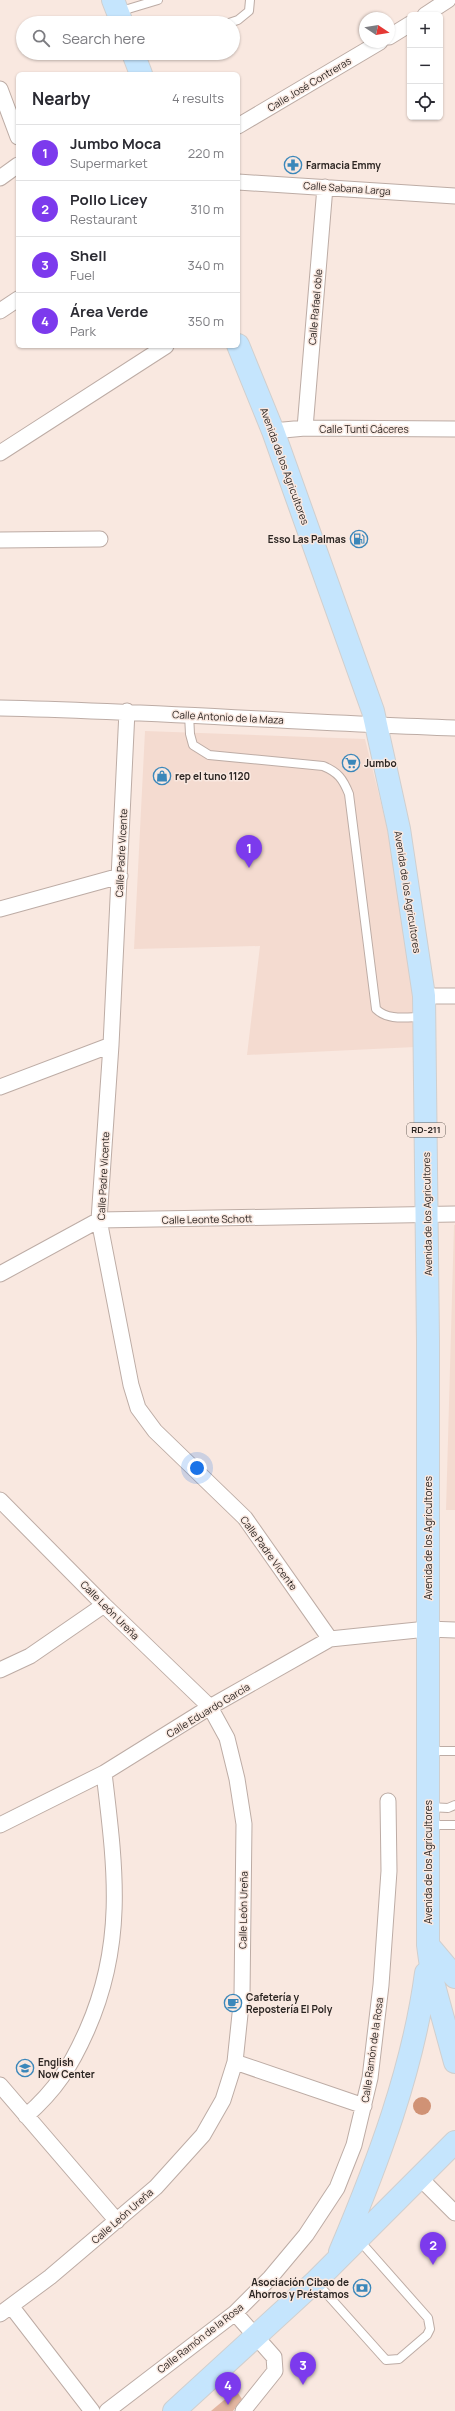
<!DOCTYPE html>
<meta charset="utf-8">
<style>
:root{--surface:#fff;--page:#f2f2f3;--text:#2b2b33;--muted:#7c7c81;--line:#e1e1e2;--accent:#7c3aed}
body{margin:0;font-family:Manrope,sans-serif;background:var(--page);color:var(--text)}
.controls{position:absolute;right:12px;top:12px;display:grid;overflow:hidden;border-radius:6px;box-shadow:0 1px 3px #0004}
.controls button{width:36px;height:36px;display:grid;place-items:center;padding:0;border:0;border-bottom:1px solid var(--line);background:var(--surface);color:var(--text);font:20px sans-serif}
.compass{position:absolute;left:359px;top:12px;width:36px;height:36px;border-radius:50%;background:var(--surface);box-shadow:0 1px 3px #0004;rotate:102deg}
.you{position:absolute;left:197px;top:1468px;width:14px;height:14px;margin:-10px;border:3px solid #fff;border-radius:50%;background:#1a73e8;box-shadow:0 0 0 6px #1a73e833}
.badge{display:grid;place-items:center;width:26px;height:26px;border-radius:50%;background:var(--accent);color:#fff;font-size:13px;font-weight:700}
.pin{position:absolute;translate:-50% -33px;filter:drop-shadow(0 1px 2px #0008)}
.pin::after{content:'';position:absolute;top:21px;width:14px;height:12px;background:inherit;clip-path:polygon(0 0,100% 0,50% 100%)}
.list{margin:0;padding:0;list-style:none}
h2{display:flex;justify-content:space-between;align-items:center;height:52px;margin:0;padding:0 16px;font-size:17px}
h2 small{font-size:13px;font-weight:400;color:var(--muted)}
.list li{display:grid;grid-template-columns:26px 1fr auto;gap:12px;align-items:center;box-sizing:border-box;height:56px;padding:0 16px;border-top:1px solid var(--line)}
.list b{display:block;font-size:15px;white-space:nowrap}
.list p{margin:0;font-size:13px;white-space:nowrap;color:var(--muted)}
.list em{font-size:13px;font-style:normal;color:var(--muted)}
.icon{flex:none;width:22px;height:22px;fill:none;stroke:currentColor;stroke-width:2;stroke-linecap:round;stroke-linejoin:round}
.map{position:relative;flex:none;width:455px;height:2411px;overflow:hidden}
.search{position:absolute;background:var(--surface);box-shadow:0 1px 3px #0004;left:16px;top:16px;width:224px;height:44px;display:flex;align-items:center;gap:10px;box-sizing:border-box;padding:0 14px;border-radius:22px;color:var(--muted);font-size:15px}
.panel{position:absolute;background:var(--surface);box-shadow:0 1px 3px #0004;left:16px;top:72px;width:224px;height:276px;border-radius:6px}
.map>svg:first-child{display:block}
</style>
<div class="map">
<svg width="455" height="2411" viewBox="0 0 455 2411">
<rect width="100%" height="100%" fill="#f9e8e0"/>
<path fill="#f4dbd0" d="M 145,731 L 365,739 L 386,823 L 399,890 L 415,1002 L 415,1047 L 247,1055 L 260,946 L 134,949 Z
M 454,1225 L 455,1225 L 455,1510 L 446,1510 Z"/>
<path fill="#e3b6a1" d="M 236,2390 L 242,2399 L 233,2411 L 211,2411 Z"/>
<path fill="#d09275" d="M413 2106a9 9 0 1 1 18 0a9 9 0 1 1-18 0Z"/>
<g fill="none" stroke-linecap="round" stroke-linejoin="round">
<defs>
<path id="lane" d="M 118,12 L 158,0
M 229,23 L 238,20 L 249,11 L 250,0
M 189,714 L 190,734 L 193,745 L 209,755 L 323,766 C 338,772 343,779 349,794 L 376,1009 C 388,1021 407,1017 423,1017
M 428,1751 L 455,1751
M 429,1807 L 448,1808 L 455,1805
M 429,1825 L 455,1825
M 317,2283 L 386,2360 L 399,2359 L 427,2335 L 430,2329 L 428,2318 L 359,2240"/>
<path id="street" d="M 425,15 L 448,0
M 389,37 L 410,24
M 0,89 L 18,137
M 238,126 L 380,42
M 0,178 L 18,165
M 238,182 L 455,196
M 0,311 L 18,299
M 305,428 L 325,187
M 273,431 L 305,428 L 455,429
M 0,453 L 166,346
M 0,540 L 100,539
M 0,708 C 152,711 303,723 455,728
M 127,711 L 111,1045 L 99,1220 L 131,1385 L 138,1408 L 155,1431 L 245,1518 L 330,1639
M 0,909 L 120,876
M 424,996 L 455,996
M 0,1087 L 111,1045
M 0,1274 L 99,1220 L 455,1214
M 0,1500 L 104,1605 L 210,1707 L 227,1738 L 237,1779 L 244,1824 L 242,1995 L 235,2062 L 223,2100 L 203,2135 L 156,2187 L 50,2277 L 0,2314
M 0,1670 L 30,1656 L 104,1605
M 0,1825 L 104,1773 L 210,1707 L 330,1639 L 427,1629 L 455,1630
M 235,2062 L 364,2106
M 0,2085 L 117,2221
M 26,2116 C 56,2090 71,2066 87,2030 C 126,1942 115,1866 104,1773
M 420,2178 L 455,2213
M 11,2306 L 92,2411
M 235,2313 L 274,2357 L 275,2371 L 243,2411
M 107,2411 L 235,2313 L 270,2278 L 306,2235 L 337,2188 L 354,2145 L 370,2078 L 381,1985 L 389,1871 L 388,1801"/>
<path id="primary" d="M 113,0 L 122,23
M 133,53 L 141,74
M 238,345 L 273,431 L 373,711 L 399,829 L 424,996 L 428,1341 L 428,1945 L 433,1982 L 455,2062
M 428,1945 L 455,1977
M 340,2252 C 378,2162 413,2070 426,1973
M 174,2411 L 316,2281 L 455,2142"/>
</defs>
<use href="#lane" stroke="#bdaca5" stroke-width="10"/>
<use href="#street" stroke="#bdaca5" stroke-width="17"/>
<use href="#primary" stroke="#d0cfce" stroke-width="24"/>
<use href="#lane" stroke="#fff" stroke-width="8"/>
<use href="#street" stroke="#fff" stroke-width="15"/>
<use href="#primary" stroke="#c5e5fd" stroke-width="22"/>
</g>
<defs>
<symbol id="pharmacy-ring" viewBox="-11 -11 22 22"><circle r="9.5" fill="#f9e8e0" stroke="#3b87ba" stroke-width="1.5"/><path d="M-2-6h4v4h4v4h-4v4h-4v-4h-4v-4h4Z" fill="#3b87ba"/></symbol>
<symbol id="fuel-ring" viewBox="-11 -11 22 22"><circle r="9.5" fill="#f9e8e0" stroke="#3b87ba" stroke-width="1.5"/><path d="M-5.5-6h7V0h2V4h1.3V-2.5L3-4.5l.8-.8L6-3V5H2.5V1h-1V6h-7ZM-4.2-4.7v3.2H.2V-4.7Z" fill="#3b87ba"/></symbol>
<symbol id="supermarket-ring" viewBox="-11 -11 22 22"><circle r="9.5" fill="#f9e8e0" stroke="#3b87ba" stroke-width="1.5"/><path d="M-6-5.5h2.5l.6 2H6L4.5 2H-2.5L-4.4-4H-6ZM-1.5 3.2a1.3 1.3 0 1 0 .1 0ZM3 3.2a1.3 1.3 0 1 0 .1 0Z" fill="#3b87ba"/></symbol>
<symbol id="shop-ring" viewBox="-11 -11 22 22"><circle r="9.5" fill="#f9e8e0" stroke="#3b87ba" stroke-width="1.5"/><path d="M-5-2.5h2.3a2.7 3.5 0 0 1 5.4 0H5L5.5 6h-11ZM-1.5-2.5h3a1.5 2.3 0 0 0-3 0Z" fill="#3b87ba"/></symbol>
<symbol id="cafe-ring" viewBox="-11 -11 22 22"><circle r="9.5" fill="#f9e8e0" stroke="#3b87ba" stroke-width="1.5"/><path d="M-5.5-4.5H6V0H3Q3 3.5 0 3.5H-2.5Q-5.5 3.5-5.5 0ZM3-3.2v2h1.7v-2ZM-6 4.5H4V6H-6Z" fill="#3b87ba"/></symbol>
<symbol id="school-ring" viewBox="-11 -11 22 22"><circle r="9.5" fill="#f9e8e0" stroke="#3b87ba" stroke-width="1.5"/><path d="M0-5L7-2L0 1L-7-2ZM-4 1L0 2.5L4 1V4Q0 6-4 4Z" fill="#3b87ba"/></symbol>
<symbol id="bank-ring" viewBox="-11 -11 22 22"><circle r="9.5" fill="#f9e8e0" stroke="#3b87ba" stroke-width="1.5"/><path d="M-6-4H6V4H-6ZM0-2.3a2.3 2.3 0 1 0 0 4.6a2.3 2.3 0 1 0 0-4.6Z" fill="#3b87ba"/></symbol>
</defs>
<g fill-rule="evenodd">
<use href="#pharmacy-ring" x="283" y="155" width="20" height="20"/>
<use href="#fuel-ring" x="349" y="529" width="20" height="20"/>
<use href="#supermarket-ring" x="341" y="753" width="20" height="20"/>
<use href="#shop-ring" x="152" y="766" width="20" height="20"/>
<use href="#cafe-ring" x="223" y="1993" width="20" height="20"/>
<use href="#school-ring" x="15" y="2058" width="20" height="20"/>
<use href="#bank-ring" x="352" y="2278" width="20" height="20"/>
</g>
<g text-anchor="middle" stroke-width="3" stroke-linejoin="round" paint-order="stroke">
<rect fill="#f9e8e0" stroke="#69605b" stroke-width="1" x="407" y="1123" width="38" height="14" rx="3"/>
<g font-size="9" font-weight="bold" fill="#2b2522">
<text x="426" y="1133">RD-211</text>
</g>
<g font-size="10" fill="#2b2522" stroke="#f9e8e0">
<text transform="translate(309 84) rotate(-31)" y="4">Calle José Contreras</text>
<text transform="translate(347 188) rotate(4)" y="4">Calle Sabana Larga</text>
<text transform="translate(315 307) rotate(-85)" y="4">Calle Rafael oble</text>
<text x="364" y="433">Calle Tunti Cáceres</text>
<text transform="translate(285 466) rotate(70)" y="4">Avenida de los Agricultores</text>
<text transform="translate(228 717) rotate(3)" y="4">Calle Antonio de la Maza</text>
<text transform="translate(121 853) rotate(-87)" y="4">Calle Padre Vicente</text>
<text transform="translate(408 892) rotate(81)" y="4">Avenida de los Agricultores</text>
<text transform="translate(103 1176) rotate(-87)" y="4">Calle Padre Vicente</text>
<text transform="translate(427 1214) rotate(-91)" y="4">Avenida de los Agricultores</text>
<text transform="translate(207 1219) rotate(-1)" y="4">Calle Leonte Schott</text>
<text transform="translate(428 1538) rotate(-90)" y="4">Avenida de los Agricultores</text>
<text transform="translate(269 1553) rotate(54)" y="4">Calle Padre Vicente</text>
<text transform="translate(110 1610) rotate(45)" y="4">Calle León Ureña</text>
<text transform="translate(208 1710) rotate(-31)" y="4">Calle Eduardo García</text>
<text transform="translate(428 1862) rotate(-90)" y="4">Avenida de los Agricultores</text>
<text transform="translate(243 1910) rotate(-89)" y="4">Calle León Ureña</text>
<text transform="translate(372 2050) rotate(-82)" y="4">Calle Ramón de la Rosa</text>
<text transform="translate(122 2216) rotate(-41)" y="4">Calle León Ureña</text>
<text transform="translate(200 2338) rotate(-38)" y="4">Calle Ramón de la Rosa</text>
</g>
<g font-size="10" font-weight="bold" fill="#2b2522" stroke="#f9e8e0" text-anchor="start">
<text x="306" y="169">Farmacia Emmy</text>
<text x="346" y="543" text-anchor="end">Esso Las Palmas</text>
<text x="364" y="767">Jumbo</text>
<text x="175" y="780">rep el tuno 1120</text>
<text x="246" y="2001">Cafetería y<tspan x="246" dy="12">Repostería El Poly</tspan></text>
<text x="38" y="2066">English<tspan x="38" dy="12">Now Center</tspan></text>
<text x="349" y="2286" text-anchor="end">Asociación Cibao de<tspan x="349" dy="12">Ahorros y Préstamos</tspan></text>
</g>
</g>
</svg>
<div class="controls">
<button>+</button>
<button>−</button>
<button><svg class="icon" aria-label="locate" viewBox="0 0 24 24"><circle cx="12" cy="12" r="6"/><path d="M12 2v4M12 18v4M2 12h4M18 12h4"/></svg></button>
</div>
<svg class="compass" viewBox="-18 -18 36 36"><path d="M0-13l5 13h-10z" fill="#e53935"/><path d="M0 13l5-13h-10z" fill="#7c7c81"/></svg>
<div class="you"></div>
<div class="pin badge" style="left:249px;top:868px">1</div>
<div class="pin badge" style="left:433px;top:2265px">2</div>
<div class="pin badge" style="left:303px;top:2385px">3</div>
<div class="pin badge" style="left:228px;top:2405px">4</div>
<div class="search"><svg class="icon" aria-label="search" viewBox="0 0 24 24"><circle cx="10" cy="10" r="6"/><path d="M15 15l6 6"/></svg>Search here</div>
<section class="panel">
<h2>Nearby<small>4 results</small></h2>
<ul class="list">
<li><span class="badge">1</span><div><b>Jumbo Moca</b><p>Supermarket</p></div><em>220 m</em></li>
<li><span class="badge">2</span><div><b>Pollo Licey</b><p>Restaurant</p></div><em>310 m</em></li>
<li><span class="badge">3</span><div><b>Shell</b><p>Fuel</p></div><em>340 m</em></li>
<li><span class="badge">4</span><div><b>Área Verde</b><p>Park</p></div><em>350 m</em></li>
</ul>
</section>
</div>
